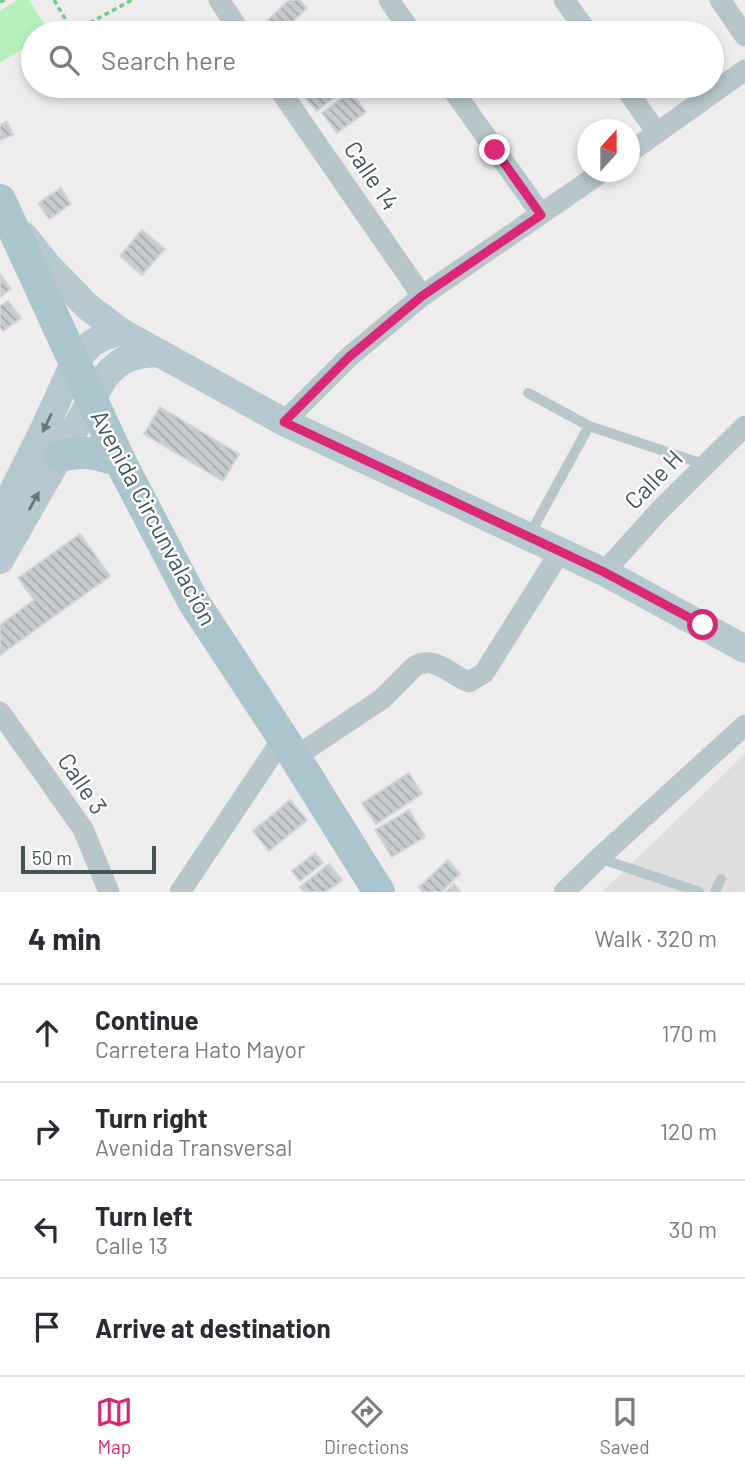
<!DOCTYPE html>
<meta charset="utf-8">
<style>
:root{--surface:#fff;--page:#f7f7f7;--text:#2b2b33;--muted:#7c7c81;--line:#e1e1e2;--accent:#db2777}
body{margin:0;font-family:Barlow,sans-serif;background:var(--page);color:var(--text)}
.compass{position:absolute;left:577px;top:119px;width:63px;height:63px;border-radius:50%;background:var(--surface);box-shadow:0 4px 10px #0003;rotate:21deg}
.scale{position:absolute;left:21px;bottom:18px;width:135px;box-sizing:border-box;padding-left:7px;border:4px solid #44555a;border-top:0;font-size:19px;line-height:24px;white-space:nowrap;color:#44555a;-webkit-text-stroke:5px #fff;paint-order:stroke}
.stop{position:absolute;width:21px;height:21px;margin:-16px;border:5px solid #db2777;border-radius:50%;background:#fff}
.stop.end{background:#db2777;border-color:#fff;box-shadow:0 2px 7px #0008}
.list{margin:0;padding:0;list-style:none}
h2{display:flex;justify-content:space-between;align-items:center;height:91px;margin:0;padding:0 28px;font-size:30px}
h2 small{font-size:23px;font-weight:400;color:var(--muted)}
.list li{display:grid;grid-template-columns:46px 1fr auto;gap:21px;align-items:center;box-sizing:border-box;height:98px;padding:0 28px;border-top:2px solid var(--line)}
.list b{display:block;font-size:26px;white-space:nowrap}
.list p{margin:0;font-size:23px;white-space:nowrap;color:var(--muted)}
.list em{font-size:23px;font-style:normal;color:var(--muted)}
.icon{flex:none;width:38px;height:38px;fill:none;stroke:currentColor;stroke-width:2;stroke-linecap:round;stroke-linejoin:round}
.map{position:relative;flex:none;width:745px;height:892px;overflow:hidden}
.search{position:absolute;background:var(--surface);box-shadow:0 4px 10px #0003;left:21px;right:21px;top:21px;height:77px;display:flex;align-items:center;gap:18px;box-sizing:border-box;padding:0 24px;border-radius:38px;color:var(--muted);font-size:26px}
.sheet{height:483px;background:var(--surface)}
nav{display:flex;justify-content:space-around;align-items:center;box-sizing:border-box;height:98px;border-top:2px solid var(--line);background:var(--surface);font-size:19px;color:var(--muted)}
nav a{display:grid;justify-items:center;gap:4px}
nav .on{color:var(--accent)}
.map>svg:first-child{display:block}
</style>
<div class="map">
<svg width="745" height="892" viewBox="0 0 745 892">
<defs>
<pattern id="building-back-hatch" width="6" height="6" patternUnits="userSpaceOnUse" patternTransform="scale(1.75)"><rect width="6" height="6" fill="#c6cbd0"/><path d="M-1 5l2 2M0 0l6 6M5-1l2 2" fill="none" stroke="#a2a8ac"/></pattern>
</defs>
<rect width="100%" height="100%" fill="#efeced"/>
<path fill="#e0dddf" d="M 745,754 L 745,892 L 602,892 Z"/>
<path fill="#b7f0be" d="M 17,0 L 29,0 L 49,32 L 33,33 L 33,42 L 0,63 L 0,11 Z"/>
<path fill="url(#building-back-hatch)" stroke="#d0d5d8" stroke-width="2" d="M 289,0 L 300,0 L 307,8 L 281,33 L 254,33 Z
M 310,86 L 345,86 L 346,87 L 317,111 L 301,93 Z
M 351,92 L 366,112 L 337,133 L 322,113 Z
M 7,122 L 13,135 L 0,140 L 0,125 Z
M 61,188 L 71,204 L 49,219 L 38,203 Z
M 142,230 L 165,249 L 142,275 L 120,256 Z
M 1,275 L 11,289 L 0,297 L 0,276 Z
M 8,301 L 21,318 L 3,331 L 0,328 L 0,306 Z
M 160,407 L 239,454 L 223,481 L 144,434 Z
M 80,534 L 110,576 L 0,655 L 0,625 L 34,600 L 18,578 Z
M 409,773 L 422,794 L 376,824 L 362,803 Z
M 290,800 L 307,820 L 269,851 L 253,831 Z
M 409,810 L 425,837 L 392,857 L 375,830 Z
M 315,853 L 323,863 L 300,881 L 292,871 Z
M 448,860 L 460,874 L 441,892 L 423,892 L 419,887 Z
M 329,864 L 342,880 L 326,892 L 304,892 L 300,887 Z
M 454,884 L 461,892 L 446,892 Z"/>
<g fill="none" stroke-linecap="round" stroke-linejoin="round">
<path stroke="#6ecf86" stroke-width="3.5" stroke-dasharray="5 3.5" stroke-linecap="butt" d="M 54,0 L 69,25 L 82,27 L 132,0
M 0,2 L 5,0"/>
<path stroke="#b7c6ca" stroke-width="10" d="M 528,393 L 589,426 L 706,465
M 529,536 L 589,426
M 599,858 L 699,892
M 715,892 L 721,879"/>
<path stroke="#b7c6ca" stroke-width="21" d="M 219,0 L 241,33
M 389,0 L 412,33
M 564,0 L 588,33
M 720,0 L 745,36
M 277,86 L 422,296
M 450,86 L 541,214
M 624,86 L 657,133
M 630,152 L 745,70
M 284,422 L 349,357 L 422,296 L 602,172
M 604,572 L 660,510 L 745,426
M 0,712 L 83,829 L 109,892
M 295,757 L 382,699 L 415,666 C 436,655 450,675 469,682 L 484,673 L 560,552
M 180,892 L 283,738
M 564,892 L 599,858 L 745,725"/>
<path stroke="#b6c9d0" stroke-width="28" d="M 24,236 L 48,266 L 88,307 L 121,332 L 284,422 L 604,572 L 745,649
M 0,517 L 44,429 L 75,361 L 92,343 L 105,336 L 121,332
M 0,560 L 104,378 C 121,357 134,354 160,353"/>
<path stroke="#aac5cd" stroke-width="32" d="M 0,200 L 120,461 L 193,601 L 283,738 L 379,892
M 59,456 C 84,450 95,453 120,461"/>
</g>
<defs><path id="oneway-solid" d="M-6-.8H1V-3.2L6.5 0L1 3.2V.8H-6Z" transform="scale(1.75)"/></defs>
<g fill="#66787d">
<use href="#oneway-solid" transform="translate(47 423) rotate(115)"/>
<use href="#oneway-solid" transform="translate(34 501) rotate(-61)"/>
</g>
<g fill="none" stroke-linecap="round" stroke-linejoin="round">
<path stroke="#db2777" stroke-width="9" d="M 495,150 L 541,215 L 422,296 L 349,357 L 284,422 L 604,572 L 703,625"/>
</g>
<g text-anchor="middle" stroke-width="5" stroke-linejoin="round" paint-order="stroke">
<g font-size="24" fill="#44555a" stroke="#fff">
<text transform="translate(371 176) rotate(56)" y="8">Calle 14</text>
<text transform="translate(654 480) rotate(-46)" y="8">Calle H</text>
<text transform="translate(153 518) rotate(62)" y="8">Avenida Circunvalación</text>
<text transform="translate(82 784) rotate(56)" y="8">Calle 3</text>
</g>
</g>
</svg>
<svg class="compass" viewBox="-18 -18 36 36"><path d="M0-13l5 13h-10z" fill="#e53935"/><path d="M0 13l5-13h-10z" fill="#7c7c81"/></svg>
<div class="scale">50 m</div>
<div class="stop" style="left:703px;top:625px"></div>
<div class="stop end" style="left:495px;top:150px"></div>
<div class="search"><svg class="icon" aria-label="search" viewBox="0 0 24 24"><circle cx="10" cy="10" r="6"/><path d="M15 15l6 6"/></svg>Search here</div>
</div>
<section class="sheet">
<h2>4 min<small>Walk · 320 m</small></h2>
<ul class="list">
<li><svg class="icon" aria-label="ahead" viewBox="0 0 24 24"><path d="M12 20V5M6 11l6-6 6 6"/></svg><div><b>Continue</b><p>Carretera Hato Mayor</p></div><em>170 m</em></li>
<li><svg class="icon" aria-label="right" viewBox="0 0 24 24"><path d="M7 20v-9h11M14 6l5 5-5 5"/></svg><div><b>Turn right</b><p>Avenida Transversal</p></div><em>120 m</em></li>
<li><svg class="icon" aria-label="left" viewBox="0 0 24 24"><path d="M17 20v-9H6M10 6l-5 5 5 5"/></svg><div><b>Turn left</b><p>Calle 13</p></div><em>30 m</em></li>
<li><svg class="icon" aria-label="arrive" viewBox="0 0 24 24"><path d="M6 21V4h12l-3 4 3 4H6"/></svg><div><b>Arrive at destination</b></div></li>
</ul>
</section>
<nav>
<a class="on"><svg class="icon" aria-label="map" viewBox="0 0 24 24"><path d="M3 6l6-2 6 2 6-2v14l-6 2-6-2-6 2zM9 4v14M15 6v14"/></svg>Map</a>
<a><svg class="icon" aria-label="directions" viewBox="0 0 24 24"><path d="M12 3l9 9-9 9-9-9zM9 14v-3h6M13 9l2 2-2 2"/></svg>Directions</a>
<a><svg class="icon" aria-label="saved" viewBox="0 0 24 24"><path d="M7 4h10v16l-5-4-5 4z"/></svg>Saved</a>
</nav>
